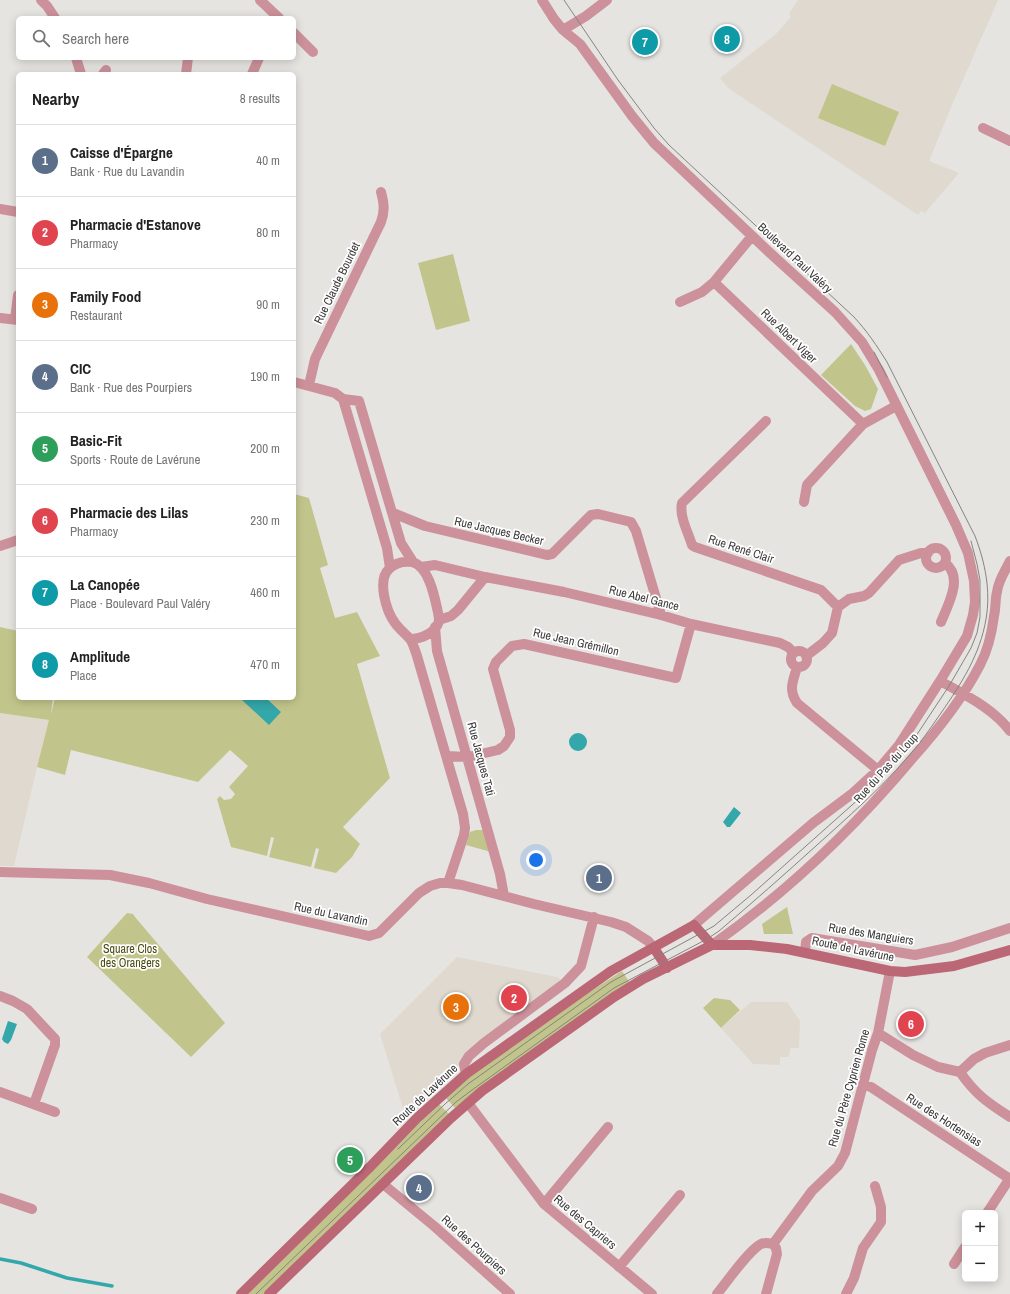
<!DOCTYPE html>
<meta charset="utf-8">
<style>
:root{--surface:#fff;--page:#f6f6f6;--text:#222;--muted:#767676;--line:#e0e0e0;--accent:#0f766e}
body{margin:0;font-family:"Archivo Narrow",sans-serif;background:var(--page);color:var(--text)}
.controls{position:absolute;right:12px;bottom:12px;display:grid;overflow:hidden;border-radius:6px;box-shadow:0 2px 10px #0003}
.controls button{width:36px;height:36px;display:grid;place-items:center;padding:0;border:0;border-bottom:1px solid var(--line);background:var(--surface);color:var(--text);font:20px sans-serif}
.you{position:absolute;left:536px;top:860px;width:14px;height:14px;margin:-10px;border:3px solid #fff;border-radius:50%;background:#1a73e8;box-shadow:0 0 0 6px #1a73e833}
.badge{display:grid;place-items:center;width:26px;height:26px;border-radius:50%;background:var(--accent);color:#fff;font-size:13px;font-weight:700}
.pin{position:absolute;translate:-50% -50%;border:2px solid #fff;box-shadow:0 1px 4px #0006}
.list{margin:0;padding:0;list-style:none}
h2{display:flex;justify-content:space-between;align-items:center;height:52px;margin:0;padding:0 16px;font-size:17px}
h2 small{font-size:13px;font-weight:400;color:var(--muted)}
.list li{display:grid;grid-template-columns:26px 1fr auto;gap:12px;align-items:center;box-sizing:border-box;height:72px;padding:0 16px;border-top:1px solid var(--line)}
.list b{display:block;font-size:15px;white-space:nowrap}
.list p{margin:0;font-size:13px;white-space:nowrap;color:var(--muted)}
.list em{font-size:13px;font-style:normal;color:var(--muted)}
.icon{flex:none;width:22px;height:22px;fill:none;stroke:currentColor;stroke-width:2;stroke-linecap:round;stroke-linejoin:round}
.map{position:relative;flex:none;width:1010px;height:1294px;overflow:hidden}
.search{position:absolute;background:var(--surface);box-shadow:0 2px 10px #0003;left:16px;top:16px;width:280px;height:44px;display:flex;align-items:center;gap:10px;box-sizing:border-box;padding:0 14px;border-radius:6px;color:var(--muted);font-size:15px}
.panel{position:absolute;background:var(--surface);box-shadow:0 2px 10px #0003;left:16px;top:72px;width:280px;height:628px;border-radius:6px}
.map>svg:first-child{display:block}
</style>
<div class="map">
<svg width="1010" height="1294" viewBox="0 0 1010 1294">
<rect width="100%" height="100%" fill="#e6e4e1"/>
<path fill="#dfd9cf" d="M 798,0 L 998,0 L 952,105 L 929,161 L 959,173 L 925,213 L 921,211 L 918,215 L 728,88 L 720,78 L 776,34 L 791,17 L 789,14 Z
M 0,713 L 50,720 L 37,767 L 14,866 L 0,866 Z
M 457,957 L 557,977 L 569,986 L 452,1071 L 418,1100 L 405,1115 L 380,1034 Z
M 751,1002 L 787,1002 L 800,1021 L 799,1048 L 790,1048 L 789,1057 L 780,1057 L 780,1065 L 753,1064 L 721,1028 Z"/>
<path fill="#c2c58b" d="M 832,84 L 899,112 L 885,146 L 818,118 Z
M 453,254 L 470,321 L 436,330 L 418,263 Z
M 851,344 L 865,365 L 878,389 L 871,409 L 865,411 L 855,406 L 821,375 Z
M 294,494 L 309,498 L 328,565 L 320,568 L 335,618 L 357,612 L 380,656 L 357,664 L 390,778 L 343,827 L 360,844 L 352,857 L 336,873 L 314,868 L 319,849 L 316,848 L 311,867 L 269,857 L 274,838 L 271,837 L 267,856 L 231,847 L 217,799 L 220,796 L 224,800 L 231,799 L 235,794 L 229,787 L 248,766 L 230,750 L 198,782 L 71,750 L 65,775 L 37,767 L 49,720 L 0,713 L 0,627 L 18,631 L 18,698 L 53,698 L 51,714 L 55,698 L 294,698 Z
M 476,830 L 483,830 L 491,852 L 466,845 L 470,832 Z
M 787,907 L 793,934 L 764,934 L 762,924 Z
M 127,913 L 133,914 L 135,917 L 225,1023 L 191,1057 L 87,957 Z
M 622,971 L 630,983 L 456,1109 L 444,1096 C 501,1051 561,1010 622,971 Z
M 714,998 L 730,1000 L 740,1010 L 721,1028 L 703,1008 Z
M 437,1102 L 449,1114 L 264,1294 L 244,1294 Z"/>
<path fill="#33a7a9" d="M 244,698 L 266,698 L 281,712 L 269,725 L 242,700 Z
M569 742a9 9 0 1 1 18 0a9 9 0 1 1-18 0Z
M 734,807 L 741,813 L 730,827 L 727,827 L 723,822 Z
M 8,1021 L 17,1024 L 11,1040 L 8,1044 L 4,1042 L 2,1039 Z"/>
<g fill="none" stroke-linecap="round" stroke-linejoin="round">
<path stroke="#33a7a9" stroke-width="3.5" d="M 0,1259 L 21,1263 L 67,1278 L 112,1286"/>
<path stroke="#cc919a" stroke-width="10" d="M 41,0 L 47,6 L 55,18
M 260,0 L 279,18
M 542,0 L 554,19 L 563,30 L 580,44 L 632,116 L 654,143 L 769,252 L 835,312 L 862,342 L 879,370 L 956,525 L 968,553 L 974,581 L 975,602 L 973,615 L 967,636 L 940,681 L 899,745 L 878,770 L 853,793 L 813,823 L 694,925
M 563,30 L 586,16 L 607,0
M 294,33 L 313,52
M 76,58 L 81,74
M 103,74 L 106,70
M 186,74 L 188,58
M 252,74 L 259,58
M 983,128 L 1010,141
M 0,209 L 18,212
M 714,282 L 863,424
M 680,302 L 702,292 L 714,282 L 752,236
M 0,318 L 18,320
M 15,319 L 18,295
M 294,382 L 335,393 L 343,399 L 387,548 L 390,568
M 309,385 L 315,359 L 381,222 C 385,211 384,203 381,192
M 343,399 L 359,401 L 401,543 L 413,562
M 766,421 L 682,503 C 679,516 688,532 692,545 L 695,547 L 821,590 L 838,607
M 804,502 L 807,485 L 863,424 L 896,406
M 393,513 L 425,526 L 547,555 L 552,554 L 591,515 L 598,514 L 631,522 L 636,531 L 661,615
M 0,546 L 18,540
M926 558a10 10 0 1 1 20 0a10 10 0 1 1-20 0Z
M 421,567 L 435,565 L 485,577 L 564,592 L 661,615 L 691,624 L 780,643 L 788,647 L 794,653
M 439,620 L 451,616 L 458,610 L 485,577
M 941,622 C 948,605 964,577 945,563
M 435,627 L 437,651 L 500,874 L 504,896
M 410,639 C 421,639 436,633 439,621 C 439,617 438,612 437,608 C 434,594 428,566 412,562 C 403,561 395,563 389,569 C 377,580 386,611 395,623 C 399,629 405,633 410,639 C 413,643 415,650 417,656 L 463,814 L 465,828 L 464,835 L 448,883
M791 659a8 8 0 1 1 16 0a8 8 0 1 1-16 0Z
M 806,656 L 823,643 L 832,633 L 838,607 L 849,599 L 864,596 L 869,593 L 899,560 L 921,553 L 928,553
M 797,667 C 793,682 788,689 797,703 L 878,770
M 940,681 C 965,695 993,708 1010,731
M 446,756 L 468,757 L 498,750 L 504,746 L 510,737 L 510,730 L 493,669 L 496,662 L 512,646 L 524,644 L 676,678 L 691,624
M 0,872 L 110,875 L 149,883 L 207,899 L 369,936 L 379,933 L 419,893 L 430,886 L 440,883 L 448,883 L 462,885 L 534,904 L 611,922 L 626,927 L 648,941 L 654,948
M 712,945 C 786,893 853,829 911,760 C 937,731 962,700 980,665 C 988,650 992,632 994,616 C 996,608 995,599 997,592 C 998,581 1005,571 1010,561
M 805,952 L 806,942 L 812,938 L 915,955 L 952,947 L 1010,928
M 0,996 L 13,1001 L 27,1009 L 55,1039 L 55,1045 L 34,1104
M 878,1033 L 913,1055 L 938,1067 L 960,1072 C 975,1094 988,1103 1010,1117
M 960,1072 L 974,1059 L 985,1053 L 1010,1045
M 466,1074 L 464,1064 L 469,1056 L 484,1043 L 565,983 L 581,966 L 594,917
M 864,1085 L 871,1087 L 1010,1179
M 0,1092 L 55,1112
M 468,1103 L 544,1204 L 652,1294
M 383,1184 L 434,1226 L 510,1294
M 0,1198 L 32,1209
M 544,1204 L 608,1127
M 987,1213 L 1010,1178
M 773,1244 L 812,1191 L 838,1166 L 845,1153 L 872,1050 L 878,1033 L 890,971
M 954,1264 L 965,1247
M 619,1267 L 680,1195
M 717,1294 C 726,1283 749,1250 761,1244 C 765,1242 768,1243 773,1244 L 776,1248 L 777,1254 L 766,1294
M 846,1294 L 854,1278 L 863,1248 L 881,1222 L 881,1207 L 875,1186"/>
<path stroke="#bc6776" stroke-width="10" d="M 654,948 L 667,968
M 241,1294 L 368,1169 L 417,1118 L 466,1074 L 611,971 L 694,925 L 712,945
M 269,1294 L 451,1118 L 482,1091 L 614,997 L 643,979 L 712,945 L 750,945 L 787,949 L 890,971 L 905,972 L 954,966 L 1010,950"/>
<path stroke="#858482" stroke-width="1" d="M 874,352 L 887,377
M 398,1149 L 445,1104 L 468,1084 L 611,982 L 714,926 L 751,895 L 861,797 L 899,757 L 912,742 L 949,686 L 971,648 L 977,633 L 980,617 L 980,580 L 977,564 L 971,541
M 256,1294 L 456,1102 L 472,1090 L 614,988 L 707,939 L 719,931 C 752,903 785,874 817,845 C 848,817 879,790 906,759 C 919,745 930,729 941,713 C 961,684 980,655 986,619 C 991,591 985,562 975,536 L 887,362 C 877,346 867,331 854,317 L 669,145 L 654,128 L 618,80 L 564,0"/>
</g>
<g text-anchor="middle" stroke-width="3.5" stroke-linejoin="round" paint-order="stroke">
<g font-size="12" fill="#3a3938" stroke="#fff">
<text transform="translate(795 258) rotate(43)" y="4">Boulevard Paul Valéry</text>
<text transform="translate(337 283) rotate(-64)" y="4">Rue Claude Bourdet</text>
<text transform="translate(789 336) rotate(44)" y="4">Rue Albert Viger</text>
<text transform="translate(499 531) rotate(13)" y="4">Rue Jacques Becker</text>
<text transform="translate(741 549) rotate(18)" y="4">Rue René Clair</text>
<text transform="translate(644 598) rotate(14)" y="4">Rue Abel Gance</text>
<text transform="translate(576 642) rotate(13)" y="4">Rue Jean Grémillon</text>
<text transform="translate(481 759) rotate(75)" y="4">Rue Jacques Tati</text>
<text transform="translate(886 768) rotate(-48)" y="4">Rue du Pas du Loup</text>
<text transform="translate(331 914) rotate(12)" y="4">Rue du Lavandin</text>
<text transform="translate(871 934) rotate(9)" y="4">Rue des Manguiers</text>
<text transform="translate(853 949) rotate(12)" y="4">Route de Lavérune</text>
<text transform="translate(849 1088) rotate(-74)" y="4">Rue du Père Cyprien Rome</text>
<text transform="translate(425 1095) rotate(-43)" y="4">Route de Lavérune</text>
<text transform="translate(944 1120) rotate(33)" y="4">Rue des Hortensias</text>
<text transform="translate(585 1222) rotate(40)" y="4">Rue des Capriers</text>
<text transform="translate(474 1245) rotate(42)" y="4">Rue des Pourpiers</text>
</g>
<g font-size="12" fill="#4a4b10" stroke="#fff">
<text x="130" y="953">Square Clos<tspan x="130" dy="14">des Orangers</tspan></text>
</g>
</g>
</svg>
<div class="controls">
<button>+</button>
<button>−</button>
</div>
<div class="you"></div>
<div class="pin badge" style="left:599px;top:878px;background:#5c6f8a">1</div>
<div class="pin badge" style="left:514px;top:998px;background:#e0444e">2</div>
<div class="pin badge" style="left:456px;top:1007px;background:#e8710a">3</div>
<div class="pin badge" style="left:419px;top:1188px;background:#5c6f8a">4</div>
<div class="pin badge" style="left:350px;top:1160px;background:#2e9e5b">5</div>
<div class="pin badge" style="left:911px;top:1024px;background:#e0444e">6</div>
<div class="pin badge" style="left:645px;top:42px;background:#0f9aa8">7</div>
<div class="pin badge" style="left:727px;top:39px;background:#0f9aa8">8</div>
<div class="search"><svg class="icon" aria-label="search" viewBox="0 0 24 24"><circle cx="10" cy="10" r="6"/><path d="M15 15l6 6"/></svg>Search here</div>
<section class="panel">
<h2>Nearby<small>8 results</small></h2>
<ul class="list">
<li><span class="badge" style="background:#5c6f8a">1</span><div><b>Caisse d'Épargne</b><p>Bank · Rue du Lavandin</p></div><em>40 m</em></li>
<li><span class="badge" style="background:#e0444e">2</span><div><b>Pharmacie d'Estanove</b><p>Pharmacy</p></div><em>80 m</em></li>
<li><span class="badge" style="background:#e8710a">3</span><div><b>Family Food</b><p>Restaurant</p></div><em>90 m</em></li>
<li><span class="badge" style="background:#5c6f8a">4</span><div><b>CIC</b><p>Bank · Rue des Pourpiers</p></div><em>190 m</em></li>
<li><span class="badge" style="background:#2e9e5b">5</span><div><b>Basic-Fit</b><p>Sports · Route de Lavérune</p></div><em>200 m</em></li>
<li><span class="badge" style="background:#e0444e">6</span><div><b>Pharmacie des Lilas</b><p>Pharmacy</p></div><em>230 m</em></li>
<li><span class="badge" style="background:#0f9aa8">7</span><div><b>La Canopée</b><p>Place · Boulevard Paul Valéry</p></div><em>460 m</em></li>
<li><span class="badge" style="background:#0f9aa8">8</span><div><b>Amplitude</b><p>Place</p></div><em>470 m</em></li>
</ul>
</section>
</div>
